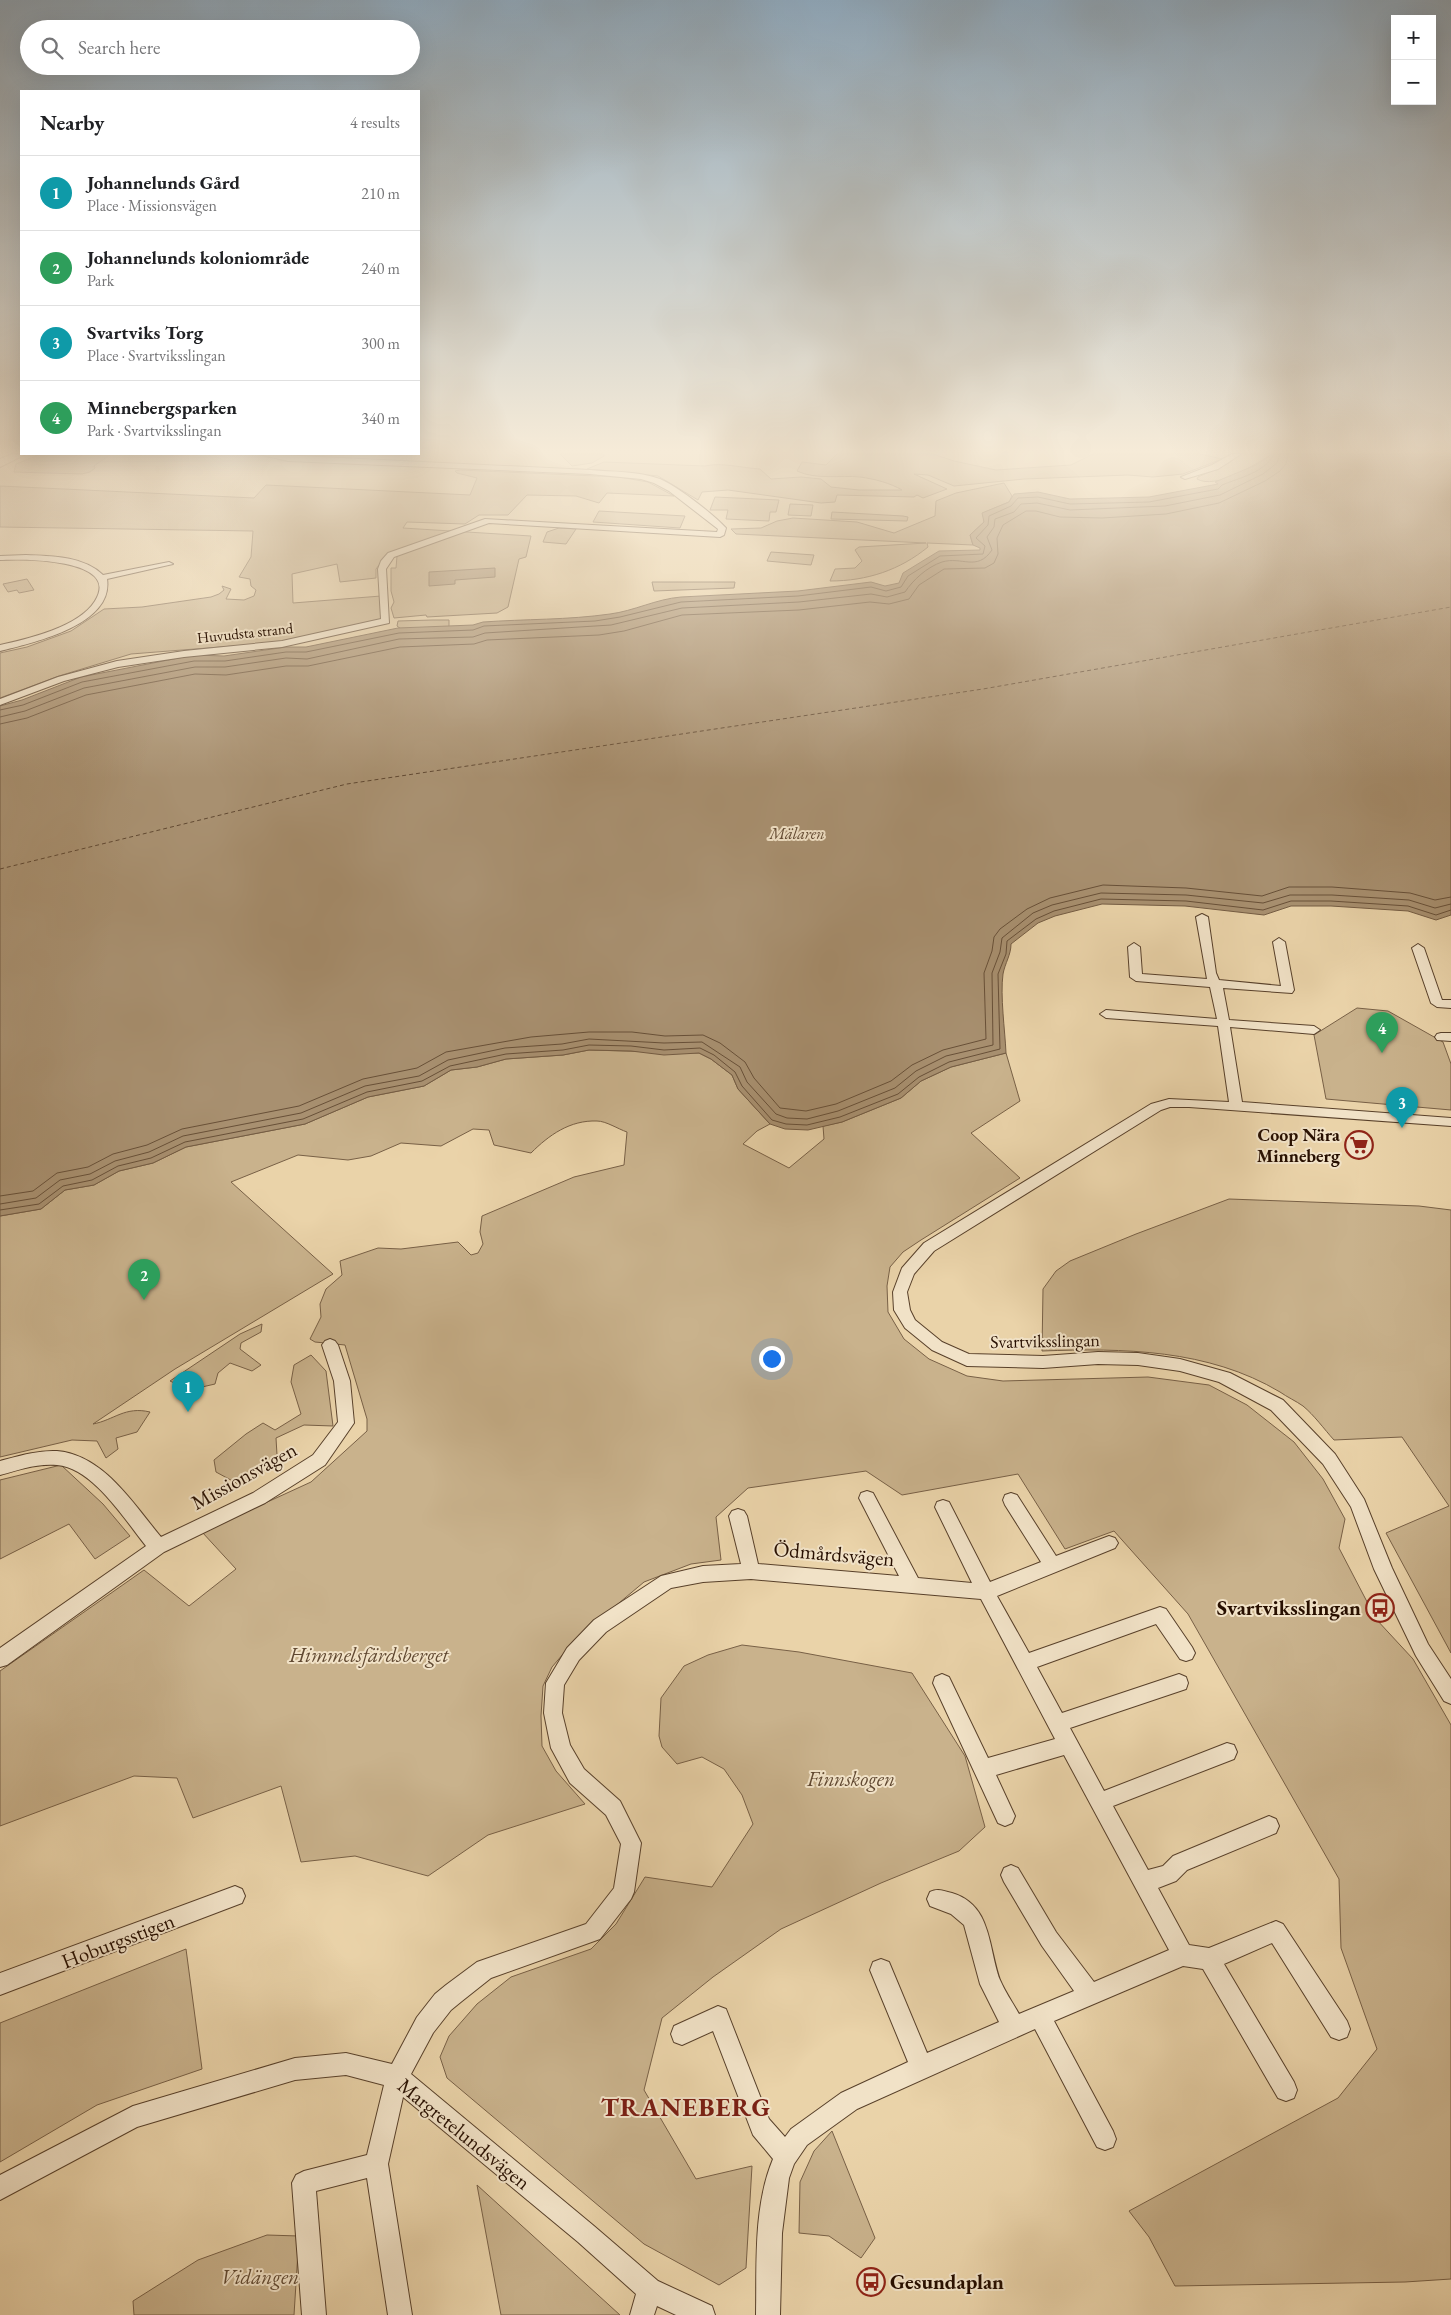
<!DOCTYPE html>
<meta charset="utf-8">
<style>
:root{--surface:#fff;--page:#f2f2f2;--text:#202124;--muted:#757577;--line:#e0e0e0;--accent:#8f2418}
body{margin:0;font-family:"EB Garamond",serif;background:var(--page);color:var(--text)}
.controls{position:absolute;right:15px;top:15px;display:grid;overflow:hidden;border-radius:0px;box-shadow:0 5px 20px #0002}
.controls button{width:45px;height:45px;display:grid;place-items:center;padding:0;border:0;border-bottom:1px solid var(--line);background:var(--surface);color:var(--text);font:25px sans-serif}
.you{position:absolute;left:771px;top:1358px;width:18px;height:18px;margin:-12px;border:4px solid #fff;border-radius:50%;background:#1a73e8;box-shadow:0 0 0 8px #1a73e833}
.badge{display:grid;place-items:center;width:32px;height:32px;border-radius:50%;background:var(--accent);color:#fff;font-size:16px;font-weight:700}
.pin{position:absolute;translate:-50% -41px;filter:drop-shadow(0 1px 2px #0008)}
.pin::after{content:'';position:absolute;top:26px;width:18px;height:15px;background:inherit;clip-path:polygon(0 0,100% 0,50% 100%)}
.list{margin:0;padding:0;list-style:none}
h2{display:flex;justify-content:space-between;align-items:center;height:65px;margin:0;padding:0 20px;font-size:21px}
h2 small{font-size:16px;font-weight:400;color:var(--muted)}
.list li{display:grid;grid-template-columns:32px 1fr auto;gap:15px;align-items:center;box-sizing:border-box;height:75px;padding:0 20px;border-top:1px solid var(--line)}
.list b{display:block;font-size:19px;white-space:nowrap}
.list p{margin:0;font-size:16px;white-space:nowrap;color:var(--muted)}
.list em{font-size:16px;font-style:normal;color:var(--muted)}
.icon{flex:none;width:28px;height:28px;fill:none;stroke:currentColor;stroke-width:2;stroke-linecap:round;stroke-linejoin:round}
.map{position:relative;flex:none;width:1451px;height:2315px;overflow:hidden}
.search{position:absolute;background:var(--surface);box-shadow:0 5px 20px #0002;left:20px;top:20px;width:400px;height:55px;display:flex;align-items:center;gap:12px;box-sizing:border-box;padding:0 18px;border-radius:28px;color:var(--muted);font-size:19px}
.panel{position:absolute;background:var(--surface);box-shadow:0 5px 20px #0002;left:20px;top:90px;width:400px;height:365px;border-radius:0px}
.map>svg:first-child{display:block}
</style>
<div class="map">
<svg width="1451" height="2315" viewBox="0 0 1451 2315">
<rect width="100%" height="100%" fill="#ead3a9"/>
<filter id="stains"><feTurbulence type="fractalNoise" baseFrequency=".004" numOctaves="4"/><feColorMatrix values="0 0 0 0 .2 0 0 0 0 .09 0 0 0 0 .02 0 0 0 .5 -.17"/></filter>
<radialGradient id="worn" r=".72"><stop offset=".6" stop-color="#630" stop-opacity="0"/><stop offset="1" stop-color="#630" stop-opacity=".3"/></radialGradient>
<path fill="#c9b28c" stroke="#786046" d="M 41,454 L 111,454 L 94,466 L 95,468 L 90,472 L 82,474 L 14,472 L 16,464 Z
M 560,454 L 603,454 L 604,456 L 592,463 L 572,466 Z
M 837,454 L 933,454 L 954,461 L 996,470 L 1071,465 L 1093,454 L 1200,454 L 1222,459 L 1183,474 L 1153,477 L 1128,475 L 1024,479 L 954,486 L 928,475 L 914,474 L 947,489 L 923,498 L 917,495 L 914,497 L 837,495 L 835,502 L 821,503 L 728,490 L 702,492 L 698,500 L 658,476 L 587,469 L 604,462 L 705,466 C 722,462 742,468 760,469 L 771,479 L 801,477 L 821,479 L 831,487 L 859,490 L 902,490 C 890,483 875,479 860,477 C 840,475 816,480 797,471 L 802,462 L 826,465 Z
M 1241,454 L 1272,454 C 1256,464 1216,490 1197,479 L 1198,477 L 1229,463 Z
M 460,470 L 619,477 L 648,482 L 674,496 L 607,493 L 599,503 L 576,496 L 527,495 L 508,515 L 479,515 L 465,524 L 407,522 L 403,528 L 531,536 L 526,557 L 519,559 L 508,607 L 497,613 L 427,617 L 426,615 L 394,618 L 391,608 L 394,602 L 391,591 L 391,568 L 396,568 L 397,556 L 386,556 L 376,569 L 376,578 L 340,582 L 337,564 L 292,574 L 293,603 L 381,596 L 382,620 L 284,642 L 131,654 L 59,676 L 0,698 L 0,653 L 27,647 L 71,631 L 104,609 L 142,607 L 211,597 L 219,594 L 224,590 L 222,586 L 231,589 L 226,599 L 244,600 L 254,596 L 256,590 L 251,586 L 250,579 L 239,577 L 251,557 L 253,531 L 0,527 L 0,486 L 254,498 L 266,485 L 470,495 L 477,478 L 457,473 L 455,471 Z
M 1004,483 L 1012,496 L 1009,502 L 983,513 L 984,522 L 970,535 L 973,545 L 927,543 L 928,547 C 900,570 867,581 830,581 L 835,569 L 855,568 L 862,561 L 855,550 L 859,547 L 926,543 L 736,534 L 731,529 L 761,528 L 777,521 L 793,518 L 857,522 L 894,533 L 935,516 L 936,501 L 956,493 Z
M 715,497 L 779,500 L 776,512 L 770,512 L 769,521 L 726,519 L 728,510 L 710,510 Z
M 790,504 L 813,505 L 811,516 L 788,515 Z
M 599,511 L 685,516 L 680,528 L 593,522 Z
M 832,512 L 903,516 L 908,517 L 907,521 L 831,519 Z
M 559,528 L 576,529 L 566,544 L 543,542 L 547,532 Z
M 771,552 L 814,555 L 811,565 L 767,561 Z
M 27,579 L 34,590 L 19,593 L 17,590 L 8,592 L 3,584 Z
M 652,582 L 735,582 L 734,588 L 654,591 Z
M 432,620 L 449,620 L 449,627 L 401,629 L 397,626 L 398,621 Z
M 1357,1008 L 1388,1011 L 1443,1042 L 1451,1064 L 1451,1110 L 1326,1099 L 1314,1035 Z
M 589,1050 L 699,1053 L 711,1059 L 732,1075 L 738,1089 L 770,1124 L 757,1131 L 743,1144 L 789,1168 L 824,1139 L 823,1126 L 842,1122 L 901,1098 L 921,1081 L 951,1067 L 1006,1053 L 1020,1101 L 971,1133 L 1020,1178 L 921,1240 L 903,1252 L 890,1267 L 887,1286 L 888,1312 L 904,1339 L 929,1359 L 967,1376 L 1003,1381 L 1148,1377 L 1209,1385 L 1247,1405 L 1294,1442 L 1323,1479 L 1345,1519 L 1339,1548 L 1376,1619 L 1413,1659 L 1451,1725 L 1451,2279 L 1405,2282 L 1175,2286 L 1149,2237 L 1129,2211 L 1338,2098 L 1377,2049 L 1341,1948 L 1339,1879 L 1188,1614 L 1114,1531 L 1065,1549 L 1018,1474 L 902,1495 L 866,1471 L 748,1488 L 716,1517 L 721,1560 L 691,1564 L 644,1582 L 575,1640 L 552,1667 L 543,1686 L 541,1716 L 542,1746 L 556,1771 L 585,1804 L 488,1835 L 428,1876 L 355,1856 L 301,1862 L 281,1786 L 193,1818 L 177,1778 L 134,1776 L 0,1826 L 0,1671 L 144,1570 L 189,1606 L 236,1569 L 202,1532 L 311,1482 L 367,1431 L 367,1419 L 345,1345 L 315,1342 L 310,1339 L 321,1317 L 320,1304 L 326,1289 L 342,1275 L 340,1261 L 378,1248 L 401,1249 L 458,1242 L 471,1255 L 478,1253 L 483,1244 L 480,1232 L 482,1216 L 574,1177 L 624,1165 L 627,1132 C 618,1129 606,1121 597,1121 C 570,1120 549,1135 531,1153 L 494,1145 L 489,1130 L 473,1129 L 441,1146 L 401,1143 L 371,1156 L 348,1160 L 298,1155 L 231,1182 L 333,1274 L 175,1369 L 93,1424 C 114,1420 125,1406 150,1412 L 137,1432 L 116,1438 L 118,1449 L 106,1458 L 97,1441 L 72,1440 L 0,1457 L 0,1216 L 41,1209 L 65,1190 L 94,1185 L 119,1171 L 153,1163 L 186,1147 L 305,1124 L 368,1097 L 424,1086 L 451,1070 L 477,1067 L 506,1059 L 563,1055 Z
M 1229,1199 L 1419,1206 L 1451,1210 L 1451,1653 L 1386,1533 L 1449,1506 L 1402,1437 L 1334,1440 C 1324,1429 1314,1415 1303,1406 C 1296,1401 1287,1397 1280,1392 C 1208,1349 1123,1348 1042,1351 L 1043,1289 L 1056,1271 L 1070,1261 L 1136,1234 Z
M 262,1324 L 261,1332 L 241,1343 L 240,1349 L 261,1365 L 252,1371 L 230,1363 L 218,1373 L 215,1384 L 189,1390 L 170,1381 L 240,1334 Z
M 311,1355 L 326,1371 L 333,1426 L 304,1425 L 276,1438 L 277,1455 L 268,1468 L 240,1485 L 216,1472 L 214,1460 L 246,1434 L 263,1423 L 275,1430 L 301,1414 L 291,1382 L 294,1365 Z
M 61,1465 L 103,1504 L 130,1536 L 95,1559 L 69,1524 L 0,1559 L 0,1480 Z
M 742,1645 L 799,1652 L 912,1673 L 965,1756 L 985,1827 L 959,1851 L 881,1883 L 781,1929 L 713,1977 L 662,2018 L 644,2090 L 696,2179 L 752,2166 L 746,2268 L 719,2285 L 644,2244 L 447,2078 L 440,2057 L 449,2036 L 477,2004 L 511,1977 L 591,1949 L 616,1924 L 645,1877 L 712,1887 L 753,1824 L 742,1795 L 724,1769 L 702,1757 L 677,1764 L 662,1747 L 659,1736 L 661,1698 L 684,1666 L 708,1655 Z
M 186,1949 L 202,2069 L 97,2105 L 0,2162 L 0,2023 Z
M 832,2131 L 875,2238 L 861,2258 L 829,2236 L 799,2233 L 800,2182 L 814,2151 Z
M 477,2185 L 620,2315 L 501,2315 Z
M 267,2235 L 299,2236 L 294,2315 L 134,2315 L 133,2301 L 198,2260 Z"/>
<path fill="#a89070" stroke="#745c43" d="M 1272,454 L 1451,454 L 1451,915 L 1436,920 L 1408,911 L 1331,906 L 1291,906 L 1264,915 L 1185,906 L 1102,904 L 1055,916 L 1038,923 L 1011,944 C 1011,955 1005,963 1003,974 C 1000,996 1005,1030 1006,1053 L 951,1067 L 921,1081 L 901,1098 L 842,1122 L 808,1130 L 785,1129 L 770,1124 L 738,1089 L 732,1075 L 711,1059 L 699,1053 L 664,1055 L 631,1051 L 589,1050 L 563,1055 L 506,1059 L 477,1067 L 451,1070 L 424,1086 L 368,1097 L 305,1124 L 186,1147 L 153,1163 L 119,1171 L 94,1185 L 65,1190 L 41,1209 L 0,1216 L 0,706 L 22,700 L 81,677 L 194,655 L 224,656 L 286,647 L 306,647 L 398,628 L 473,625 L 483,622 C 525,619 568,620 610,614 C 634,611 656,599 681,597 L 798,591 L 871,582 L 885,586 L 899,583 L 903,573 L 939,551 L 980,550 L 980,548 L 973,545 L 970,535 L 984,522 L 982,513 L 1009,502 L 1014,494 L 1038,492 L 1070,499 L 1149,497 L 1218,484 L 1215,482 L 1256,465 Z
M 495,568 L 495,577 L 455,580 L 455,584 L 429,586 L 429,572 Z"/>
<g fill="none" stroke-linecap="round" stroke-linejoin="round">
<path stroke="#685038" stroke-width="1" d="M 0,710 L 23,705 L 82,682 L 194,661 L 225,661 L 286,652 L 306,652 L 399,633 L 473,630 L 484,626 L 595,621 L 620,617 L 681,602 L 798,596 L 871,587 L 886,591 L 901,587 L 908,576 L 940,556 L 983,554 L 985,546 L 976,538 L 988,525 L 989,516 L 1011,506 L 1018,498 L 1038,497 L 1070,504 L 1149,502 L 1218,489 L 1222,485 C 1239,478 1266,472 1274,454
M 0,717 L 25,711 L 84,688 L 195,667 L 225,667 L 286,658 L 307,659 L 399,639 L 473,637 L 485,633 L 611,625 L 682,608 L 799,602 L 871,594 L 887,597 L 905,592 C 913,580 927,567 942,562 C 962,556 977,572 992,550 L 987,537 L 994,527 L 995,519 L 1014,512 L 1021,504 L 1037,503 L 1070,510 L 1165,506 L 1220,495 L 1263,474 L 1277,463 L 1280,454
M 0,724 L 27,718 L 86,695 L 195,674 L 226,675 L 286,666 L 308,666 L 400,647 L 474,644 L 487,640 L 599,635 L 624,631 L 682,615 L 799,610 L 870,602 L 889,604 L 909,599 L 919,585 L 944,569 L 985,568 L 994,563 L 998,554 L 997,538 L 1003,525 L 1026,511 L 1036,511 L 1060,517 L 1102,518 L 1166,514 L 1219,503 L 1265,481 L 1280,471 L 1286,464 L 1288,454
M 0,1196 L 33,1191 L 57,1173 L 88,1167 L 113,1154 L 147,1145 L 182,1129 L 299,1106 L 363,1079 L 417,1068 L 446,1052 L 531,1037 L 589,1032 L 632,1032 L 665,1036 L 703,1035 L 720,1043 L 745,1062 L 754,1078 L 780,1108 L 806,1111 L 836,1104 L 891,1081 L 912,1065 L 943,1050 L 986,1039 L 984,973 L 992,951 L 994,937 L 1000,929 L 1027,909 L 1050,898 L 1103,885 L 1186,888 L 1262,896 L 1289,887 L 1332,887 L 1410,893 L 1435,900 L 1451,897
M 0,1204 L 36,1198 L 60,1180 L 90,1174 L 115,1161 L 149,1152 L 183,1136 L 301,1113 L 365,1086 L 419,1076 L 448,1060 L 505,1048 L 562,1044 L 589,1039 L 664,1043 L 702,1042 L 740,1067 L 747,1082 L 776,1114 L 787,1118 L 807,1119 L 838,1111 L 895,1088 L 916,1071 L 946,1056 L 993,1045 L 992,973 L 1000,952 L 1002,938 L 1033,913 L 1052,905 L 1101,893 L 1186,895 L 1263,903 L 1290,895 L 1332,895 L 1409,900 L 1435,908 L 1451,904
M 0,1210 L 39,1204 L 63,1186 L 92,1180 L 118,1166 L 151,1158 L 185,1142 L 303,1119 L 367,1092 L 422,1081 L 450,1066 L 506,1054 L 563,1050 L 589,1045 L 631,1046 L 664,1050 L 700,1048 L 714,1055 L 735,1072 L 742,1086 L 772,1120 L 786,1124 L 807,1125 L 840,1117 L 898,1094 L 919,1077 L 949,1062 L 1000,1049 L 998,974 L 1006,954 L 1007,941 L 1036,919 L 1054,911 L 1101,899 L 1186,901 L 1263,910 L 1291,901 L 1331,901 L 1408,906 L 1436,915 L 1451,910"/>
<path stroke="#614932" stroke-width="1" stroke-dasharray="4 3" stroke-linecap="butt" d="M 0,869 L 347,784 L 983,689 L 1451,607"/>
<defs>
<path id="minor" d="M 258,454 L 590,470 C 612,472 638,471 660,479 C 677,486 713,514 726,528 L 724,535 L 720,537 L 489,523 L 394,557 L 386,569 L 389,623 L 282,647 L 184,657 L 118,667 L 64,681 L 0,705 L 0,699 L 58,677 L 117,661 L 184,651 L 282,641 L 381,619 L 378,569 L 381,561 L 388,553 L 485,519 L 717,532 L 718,529 L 669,491 L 654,483 L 641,479 L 590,474 L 288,461 Z
M 1232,454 L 1241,454 L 1218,469 L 1185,479 L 1181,477 L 1212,465 Z
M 26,555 C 51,556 84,556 103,575 L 169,562 L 173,564 L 107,579 C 114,625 33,643 0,651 L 0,645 C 28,639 79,627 95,601 C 122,558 22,559 0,560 L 0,556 Z
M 1202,914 L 1208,917 L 1216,973 L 1219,980 L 1281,986 L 1273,942 L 1279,938 L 1285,942 L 1294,990 L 1292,993 L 1223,988 L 1229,1020 L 1314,1026 L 1320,1030 L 1314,1034 L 1230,1027 L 1242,1102 L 1451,1118 L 1451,1126 L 1189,1107 L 1170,1107 L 1161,1110 L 934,1251 L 914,1274 L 907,1292 L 910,1310 L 915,1320 L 942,1342 L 969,1354 L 1043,1356 L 1098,1352 L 1138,1353 L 1180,1359 L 1230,1373 L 1283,1400 L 1335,1454 L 1364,1499 L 1392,1568 L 1428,1644 L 1451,1679 L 1451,1704 L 1444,1701 L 1416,1656 L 1374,1569 L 1351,1507 L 1323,1464 L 1271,1410 L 1219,1382 L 1180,1371 L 1138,1365 L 1098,1364 L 1043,1368 L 967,1366 L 932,1350 L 905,1328 L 894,1310 L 893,1292 L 902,1268 L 924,1243 L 1151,1104 L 1169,1099 L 1229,1102 L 1218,1026 L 1106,1018 L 1100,1014 L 1106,1010 L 1217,1019 L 1210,987 L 1136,981 L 1130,977 L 1128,947 L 1134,943 L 1140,947 L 1142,974 L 1207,979 L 1196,917 Z
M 1418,944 L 1424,948 L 1442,1000 L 1451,1000 L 1451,1008 L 1437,1007 L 1431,1003 L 1412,948 Z
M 1441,1033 L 1451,1033 L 1451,1041 L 1437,1040 L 1435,1037 L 1437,1034 Z
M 330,1339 L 335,1341 L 338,1345 L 350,1381 L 354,1423 L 325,1465 L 265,1503 L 164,1552 L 7,1665 L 0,1667 L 0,1648 L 146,1546 C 125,1520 93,1468 57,1465 C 38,1463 18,1470 0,1475 L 0,1461 C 18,1456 38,1450 57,1451 C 104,1455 134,1505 161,1537 L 253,1493 L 313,1455 L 338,1422 L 334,1381 L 322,1345 L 325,1341 Z
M 867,1491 L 873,1493 L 918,1578 L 972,1583 L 935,1507 L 937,1502 L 943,1500 L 949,1502 L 990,1582 L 1041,1562 L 1005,1505 L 1003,1500 L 1005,1495 L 1011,1493 L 1017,1495 L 1056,1556 L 1109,1536 L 1115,1538 L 1118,1543 L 1115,1548 L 997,1596 L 1029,1653 L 1160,1607 L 1166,1609 L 1192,1647 L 1195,1653 L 1192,1659 L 1186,1661 L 1180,1659 L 1156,1624 L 1037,1667 L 1062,1713 L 1179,1674 L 1186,1677 L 1188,1683 L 1186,1689 L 1070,1728 L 1104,1791 L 1227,1743 L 1234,1745 L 1237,1752 L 1234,1759 L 1113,1806 L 1148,1870 L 1163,1866 L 1173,1856 L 1269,1816 L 1276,1819 L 1279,1826 L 1276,1833 L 1187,1870 L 1176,1881 L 1158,1888 L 1189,1945 L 1209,1948 L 1276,1921 L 1283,1924 L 1347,2021 L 1350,2029 L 1347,2037 L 1339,2040 L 1331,2037 L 1272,1943 L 1224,1964 L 1294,2082 L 1297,2090 L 1294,2098 L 1286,2101 L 1278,2098 L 1203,1969 L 1183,1966 L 1054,2021 L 1113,2131 L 1116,2139 L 1113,2147 L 1105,2150 L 1097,2147 L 1035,2029 L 857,2109 L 807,2145 L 794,2164 L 789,2178 L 782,2233 L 780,2315 L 756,2315 C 757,2264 753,2207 773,2159 L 753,2135 L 713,2031 L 682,2045 L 674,2042 L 671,2034 L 674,2026 L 718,2006 L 726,2009 L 769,2119 L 785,2137 L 791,2129 L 841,2093 L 908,2062 L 870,1970 L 873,1962 L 881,1959 L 889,1962 L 927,2053 L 999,2022 L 980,1984 L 964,1925 L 951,1914 L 930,1906 L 927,1899 L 930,1892 C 938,1888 943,1891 952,1893 C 992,1905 988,1947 1000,1980 C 1005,1992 1013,2003 1019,2014 L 1074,1991 L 1042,1946 L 1004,1882 L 1001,1875 L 1004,1868 L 1011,1865 L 1018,1868 L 1056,1932 L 1094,1982 L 1169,1950 L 1064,1755 L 996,1775 L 1015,1816 L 1012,1823 L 1005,1826 L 998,1823 L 933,1683 L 935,1677 L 942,1674 L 949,1677 L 988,1758 L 1055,1739 L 981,1599 L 751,1579 L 703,1582 L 671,1588 L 606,1632 L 579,1660 L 564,1685 L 562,1713 L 570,1745 L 584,1769 L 620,1801 L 641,1843 L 634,1892 L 631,1899 L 600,1939 L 491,1978 L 462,2001 L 451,2010 L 433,2033 L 411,2074 L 594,2226 L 658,2281 L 712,2306 L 715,2315 L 676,2315 L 657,2306 L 654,2315 L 630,2315 L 636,2294 L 578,2242 L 403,2097 L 388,2164 L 412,2315 L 388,2315 L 367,2178 L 316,2191 L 326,2315 L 302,2315 L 292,2183 L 296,2175 L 304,2171 L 367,2155 L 384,2085 L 346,2075 L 295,2080 L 137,2127 L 0,2200 L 0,2175 L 133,2106 L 295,2058 L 346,2053 L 392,2064 L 417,2017 L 435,1994 L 446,1985 L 477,1962 L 586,1924 L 614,1888 L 621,1844 L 606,1815 L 570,1783 L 551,1748 L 544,1713 L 546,1683 L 567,1648 L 594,1620 L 661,1576 L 703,1566 L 741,1564 L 729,1516 L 732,1511 L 738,1509 L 744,1511 L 747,1516 L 758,1564 L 899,1576 L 859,1498 L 861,1493 Z
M 235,1886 L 242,1889 L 245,1896 L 242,1903 L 0,1995 L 0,1973 Z"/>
<path id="tertiary" d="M 12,454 L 26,454 L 0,467 L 0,459 Z"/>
</defs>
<use href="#minor" stroke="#58402a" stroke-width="2"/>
<use href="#tertiary" stroke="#58402a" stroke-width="2"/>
<use href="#minor" fill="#f1e2c7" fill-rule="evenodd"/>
<use href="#tertiary" fill="#f1e2c7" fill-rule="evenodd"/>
</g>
<linearGradient id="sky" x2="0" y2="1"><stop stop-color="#8ea6b8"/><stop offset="0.58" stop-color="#f6ebd8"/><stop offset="1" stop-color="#f6ebd8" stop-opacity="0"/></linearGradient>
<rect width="1451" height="778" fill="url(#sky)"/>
<defs>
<symbol id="supermarket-ring" viewBox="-11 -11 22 22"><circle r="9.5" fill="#f1e2c7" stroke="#8f2418" stroke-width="1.5"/><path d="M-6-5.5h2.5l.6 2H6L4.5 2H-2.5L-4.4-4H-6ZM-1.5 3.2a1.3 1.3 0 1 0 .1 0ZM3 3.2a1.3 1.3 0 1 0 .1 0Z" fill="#8f2418"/></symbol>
<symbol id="bus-ring" viewBox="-11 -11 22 22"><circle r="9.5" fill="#f1e2c7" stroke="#8f2418" stroke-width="1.5"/><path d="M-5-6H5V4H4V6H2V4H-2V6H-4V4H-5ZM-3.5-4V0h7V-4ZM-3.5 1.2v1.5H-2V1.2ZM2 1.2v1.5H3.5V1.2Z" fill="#8f2418"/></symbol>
</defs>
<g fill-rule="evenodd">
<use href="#supermarket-ring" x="1343" y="1129" width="32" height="32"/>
<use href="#bus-ring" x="1364" y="1592" width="32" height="32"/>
<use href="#bus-ring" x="855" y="2266" width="32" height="32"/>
</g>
<g text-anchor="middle" stroke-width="4" stroke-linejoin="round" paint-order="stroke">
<g font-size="15" fill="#270f00" stroke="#f1e2c7">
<text transform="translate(245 633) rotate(-6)" y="5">Huvudsta strand</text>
</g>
<g font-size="16" font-style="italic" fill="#614932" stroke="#f1e2c7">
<text x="797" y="839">Mälaren</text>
</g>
<g font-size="18" font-weight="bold" fill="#270f00" stroke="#f1e2c7" text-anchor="end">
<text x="1340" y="1141">Coop Nära<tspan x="1340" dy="21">Minneberg</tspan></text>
</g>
<g font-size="18" fill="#270f00" stroke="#f1e2c7">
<text transform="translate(1045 1341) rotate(-1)" y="6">Svartviksslingan</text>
</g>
<g font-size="21" fill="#270f00" stroke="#f1e2c7">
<text transform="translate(244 1476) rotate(-29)" y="7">Missionsvägen</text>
<text transform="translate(834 1554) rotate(5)" y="7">Ödmårdsvägen</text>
<text transform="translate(118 1941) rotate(-21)" y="7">Hoburgsstigen</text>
<text transform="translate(464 2134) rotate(39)" y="7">Margretelundsvägen</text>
</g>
<g font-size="21" font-weight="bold" fill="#270f00" stroke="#f1e2c7" text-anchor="end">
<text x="1361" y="1615">Svartviksslingan</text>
<text x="890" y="2289" text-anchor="start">Gesundaplan</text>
</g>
<g font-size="21" font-style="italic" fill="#604831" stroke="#f1e2c7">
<text x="369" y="1662">Himmelsfärdsberget</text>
<text x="851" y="1786">Finnskogen</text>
<text x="260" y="2284">Vidängen</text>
</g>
<g font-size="26" font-weight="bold" letter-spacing="1" fill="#7a1f14" stroke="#f1e2c7">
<text x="686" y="2116">TRANEBERG</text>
</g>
</g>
<rect width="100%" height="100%" filter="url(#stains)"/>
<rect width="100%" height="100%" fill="url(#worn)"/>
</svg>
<div class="controls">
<button>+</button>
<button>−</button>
</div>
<div class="you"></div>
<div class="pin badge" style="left:188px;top:1412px;background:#0f9aa8">1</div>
<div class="pin badge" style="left:144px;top:1300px;background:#2e9e5b">2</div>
<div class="pin badge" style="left:1402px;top:1128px;background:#0f9aa8">3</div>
<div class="pin badge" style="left:1382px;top:1053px;background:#2e9e5b">4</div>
<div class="search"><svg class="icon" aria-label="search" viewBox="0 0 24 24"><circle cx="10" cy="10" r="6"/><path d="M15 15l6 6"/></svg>Search here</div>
<section class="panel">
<h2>Nearby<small>4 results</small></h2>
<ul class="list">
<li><span class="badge" style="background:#0f9aa8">1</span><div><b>Johannelunds Gård</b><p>Place · Missionsvägen</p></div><em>210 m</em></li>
<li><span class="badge" style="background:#2e9e5b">2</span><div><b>Johannelunds koloniområde</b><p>Park</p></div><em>240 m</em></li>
<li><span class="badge" style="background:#0f9aa8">3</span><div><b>Svartviks Torg</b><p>Place · Svartviksslingan</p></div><em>300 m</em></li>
<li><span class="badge" style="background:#2e9e5b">4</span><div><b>Minnebergsparken</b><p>Park · Svartviksslingan</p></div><em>340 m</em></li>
</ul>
</section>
</div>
